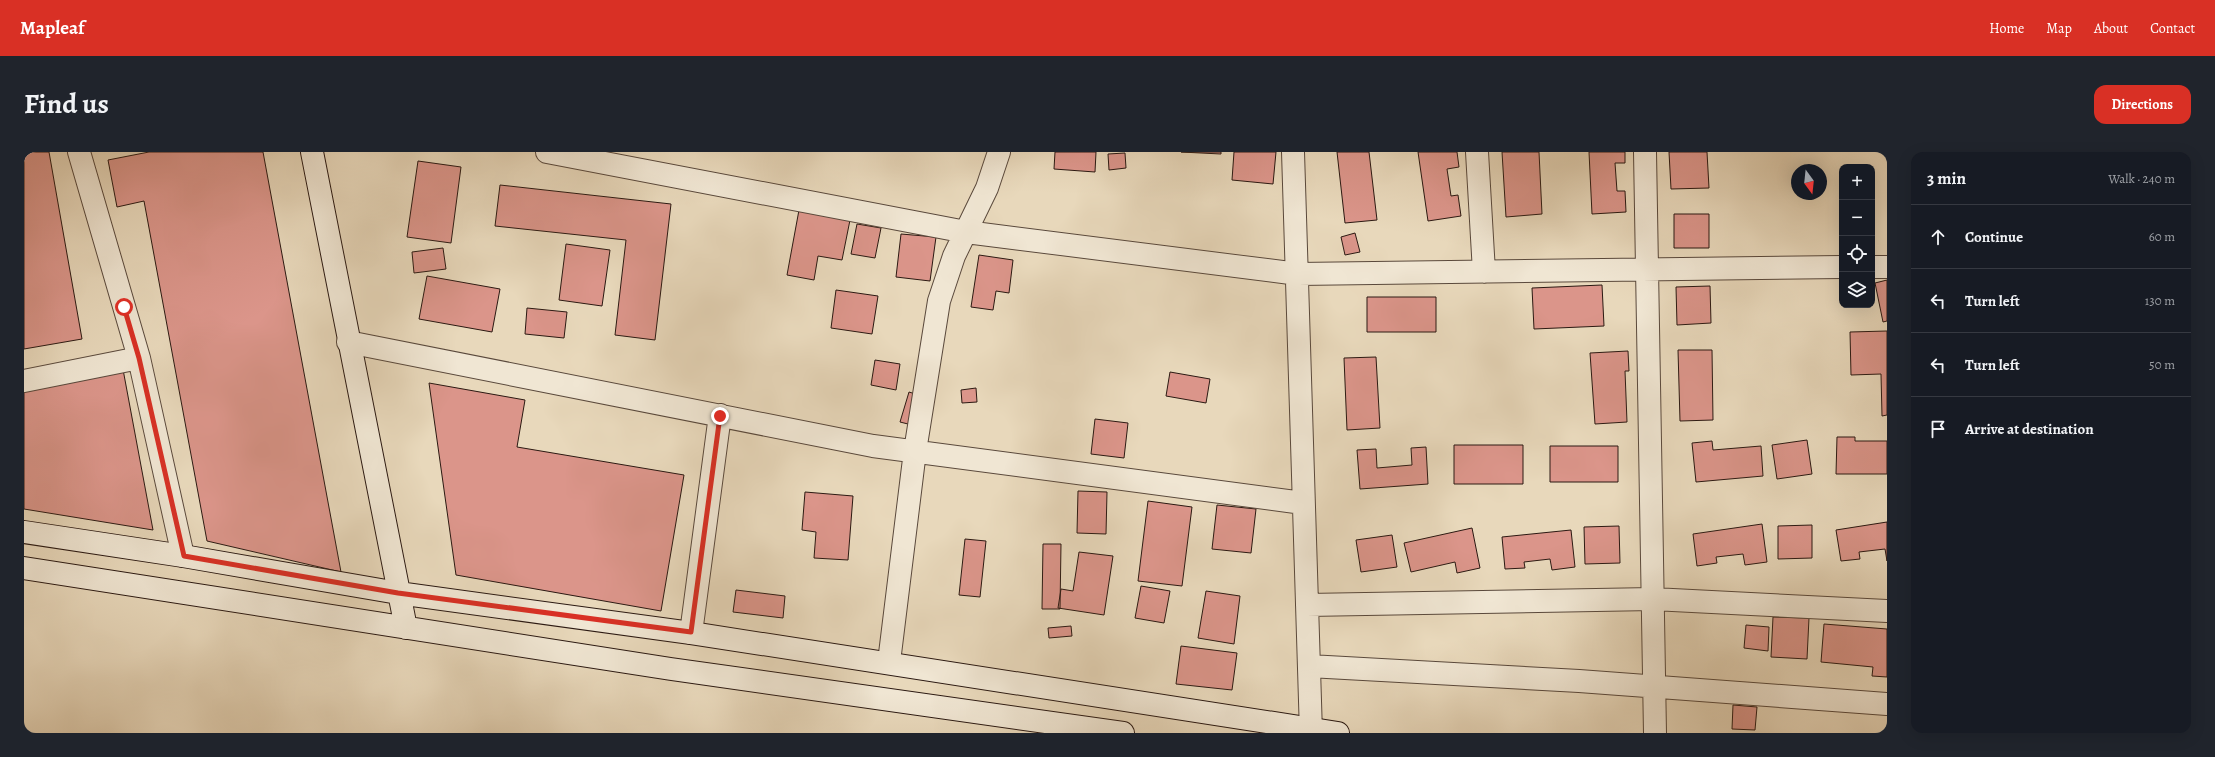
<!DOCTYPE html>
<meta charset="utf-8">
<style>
:root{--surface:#171b24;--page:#20242c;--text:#f1f3f6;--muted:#9ea1a6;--line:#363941;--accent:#d93025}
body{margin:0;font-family:Alegreya,serif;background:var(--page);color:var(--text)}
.controls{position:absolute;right:12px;top:12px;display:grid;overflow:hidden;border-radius:8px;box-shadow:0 4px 16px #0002}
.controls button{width:36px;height:36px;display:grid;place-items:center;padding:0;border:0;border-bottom:1px solid var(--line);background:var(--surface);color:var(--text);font:20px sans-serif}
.compass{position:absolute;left:1767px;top:12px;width:36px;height:36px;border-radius:50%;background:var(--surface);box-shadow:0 4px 16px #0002;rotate:165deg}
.stop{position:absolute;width:12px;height:12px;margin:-9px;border:3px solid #d93025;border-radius:50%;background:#fff}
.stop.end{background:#d93025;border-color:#fff;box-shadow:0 1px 4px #0008}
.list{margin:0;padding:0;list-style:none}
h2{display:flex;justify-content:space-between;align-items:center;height:52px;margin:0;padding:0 16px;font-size:17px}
h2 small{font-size:13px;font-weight:400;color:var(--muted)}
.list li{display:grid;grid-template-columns:26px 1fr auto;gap:12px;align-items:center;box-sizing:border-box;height:64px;padding:0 16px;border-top:1px solid var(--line)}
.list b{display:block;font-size:15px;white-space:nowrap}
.list em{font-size:13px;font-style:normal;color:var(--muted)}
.icon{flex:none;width:22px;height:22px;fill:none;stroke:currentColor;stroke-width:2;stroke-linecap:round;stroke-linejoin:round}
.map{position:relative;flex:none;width:1863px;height:581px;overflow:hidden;border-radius:12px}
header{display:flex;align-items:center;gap:24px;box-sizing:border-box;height:56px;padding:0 20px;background:var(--accent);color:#fff}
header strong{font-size:19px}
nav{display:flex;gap:22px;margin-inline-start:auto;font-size:14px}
.intro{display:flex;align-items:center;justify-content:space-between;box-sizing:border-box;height:96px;padding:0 24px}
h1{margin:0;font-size:28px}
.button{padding:10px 18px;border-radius:12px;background:var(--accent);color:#fff;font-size:14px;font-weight:700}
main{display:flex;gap:24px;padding:0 24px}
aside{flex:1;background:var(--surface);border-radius:12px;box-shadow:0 4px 16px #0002}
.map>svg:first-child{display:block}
</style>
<header>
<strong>Mapleaf</strong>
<nav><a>Home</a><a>Map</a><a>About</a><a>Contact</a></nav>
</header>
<div class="intro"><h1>Find us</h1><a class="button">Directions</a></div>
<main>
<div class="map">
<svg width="1863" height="581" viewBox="0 0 1863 581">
<rect width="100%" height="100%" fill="#e8d8bb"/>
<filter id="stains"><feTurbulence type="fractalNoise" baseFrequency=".005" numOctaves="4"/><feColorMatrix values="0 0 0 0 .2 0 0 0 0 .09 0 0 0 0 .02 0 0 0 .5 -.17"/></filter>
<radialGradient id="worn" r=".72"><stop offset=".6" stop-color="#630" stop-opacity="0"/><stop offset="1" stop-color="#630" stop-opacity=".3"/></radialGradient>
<path fill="#db958a" stroke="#2b1912" d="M 0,0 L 25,0 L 58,187 L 0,197 Z
M 125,0 L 239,0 L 317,420 L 183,389 L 120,49 L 93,55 L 84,8 Z
M 1031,0 L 1072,0 L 1071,20 L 1030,17 Z
M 1157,0 L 1197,0 L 1197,2 Z
M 1210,0 L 1252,0 L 1249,32 L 1208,28 Z
M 1313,0 L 1345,0 L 1353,68 L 1321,71 Z
M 1394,0 L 1433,0 L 1435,15 L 1423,17 L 1427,44 L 1434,43 L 1437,64 L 1404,69 Z
M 1478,0 L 1515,0 L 1518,62 L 1482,65 Z
M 1565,0 L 1601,0 L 1601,11 L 1591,11 L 1593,39 L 1601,39 L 1602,60 L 1568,62 Z
M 1645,0 L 1683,0 L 1685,36 L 1647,37 Z
M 1101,1 L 1102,16 L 1085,18 L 1084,2 Z
M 394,9 L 437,15 L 427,91 L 383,85 Z
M 476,33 L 647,52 L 631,188 L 591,183 L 602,88 L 471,74 Z
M 775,58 L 826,68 L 818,108 L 794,104 L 790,128 L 763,123 Z
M 1650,62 L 1685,62 L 1685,96 L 1650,96 Z
M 833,72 L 857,76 L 851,106 L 827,102 Z
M 1331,81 L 1336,100 L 1321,103 L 1317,85 Z
M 877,82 L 912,85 L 906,129 L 872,125 Z
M 542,92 L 586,98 L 578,154 L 535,148 Z
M 419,96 L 422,117 L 390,121 L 388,100 Z
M 955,103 L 989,108 L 985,141 L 972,139 L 969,158 L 947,155 Z
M 403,124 L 476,137 L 468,180 L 395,167 Z
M 1863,128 L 1863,169 L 1859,170 L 1851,131 Z
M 1578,133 L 1580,174 L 1510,177 L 1508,136 Z
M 1686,134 L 1687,171 L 1653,173 L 1652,135 Z
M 812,138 L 854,144 L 848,182 L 807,176 Z
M 1343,145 L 1412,145 L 1412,180 L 1343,180 Z
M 503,156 L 543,160 L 540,186 L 501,182 Z
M 1863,179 L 1863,263 L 1858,264 L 1857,222 L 1827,223 L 1826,180 Z
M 1654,198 L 1688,198 L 1689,268 L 1656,269 Z
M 1604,199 L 1605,219 L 1601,219 L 1603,270 L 1571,272 L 1566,201 Z
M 1352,205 L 1356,276 L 1323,278 L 1320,206 Z
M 851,208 L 876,212 L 872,238 L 847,233 Z
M 98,212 L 129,378 L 0,357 L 0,232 Z
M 1146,220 L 1186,227 L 1182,251 L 1142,244 Z
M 405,231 L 501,248 L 493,295 L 660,323 L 637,459 L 432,423 Z
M 952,236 L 953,250 L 938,251 L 937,238 Z
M 885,240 L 901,245 L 892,274 L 876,270 Z
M 1071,267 L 1104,271 L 1100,306 L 1067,302 Z
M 1813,285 L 1831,285 L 1831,289 L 1863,289 L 1863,322 L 1812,322 Z
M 1783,288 L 1788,322 L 1753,327 L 1748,293 Z
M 1688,289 L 1689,298 L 1737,294 L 1739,324 L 1672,330 L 1668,291 Z
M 1430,293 L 1499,293 L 1499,332 L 1430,332 Z
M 1526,294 L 1594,294 L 1594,330 L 1526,330 Z
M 1402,295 L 1404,332 L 1336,337 L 1333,298 L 1352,297 L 1353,316 L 1388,313 L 1387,296 Z
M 1054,339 L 1083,340 L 1082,382 L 1053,381 Z
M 781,340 L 829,344 L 824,408 L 790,406 L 792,380 L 778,378 Z
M 1124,349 L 1168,355 L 1158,434 L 1114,429 Z
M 1193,353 L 1232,357 L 1227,401 L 1188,397 Z
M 1863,370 L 1863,409 L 1861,397 L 1835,400 L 1836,407 L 1817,409 L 1812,378 Z
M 1738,372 L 1743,410 L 1721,413 L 1719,402 L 1692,405 L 1693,411 L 1673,414 L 1669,382 Z
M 1788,373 L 1788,406 L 1754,407 L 1754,374 Z
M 1595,374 L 1596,411 L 1561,412 L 1560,375 Z
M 1448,376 L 1456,416 L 1433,421 L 1431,410 L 1387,420 L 1380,391 Z
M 1547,378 L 1551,415 L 1528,418 L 1526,407 L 1500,410 L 1501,416 L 1481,417 L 1478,385 Z
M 1368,383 L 1373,415 L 1337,420 L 1332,388 Z
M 941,387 L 962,389 L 956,445 L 935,443 Z
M 1019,392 L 1037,392 L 1036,457 L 1018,457 Z
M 1055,400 L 1089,404 L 1080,463 L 1034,456 L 1037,437 L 1049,439 Z
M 1117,434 L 1146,439 L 1140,471 L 1111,466 Z
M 712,438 L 761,444 L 759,466 L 709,460 Z
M 1182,439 L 1216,444 L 1210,492 L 1174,486 Z
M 1749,465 L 1785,466 L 1783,507 L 1747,505 Z
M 1800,472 L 1863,477 L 1863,525 L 1848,524 L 1849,515 L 1797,510 Z
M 1722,473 L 1745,475 L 1744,499 L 1720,496 Z
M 1047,474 L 1048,484 L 1025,486 L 1024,476 Z
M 1157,494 L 1213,501 L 1208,538 L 1152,532 Z
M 1709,553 L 1733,555 L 1731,578 L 1708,577 Z"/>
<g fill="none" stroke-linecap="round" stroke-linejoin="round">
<defs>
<path id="street" d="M 55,0 L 115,206 L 159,404
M 523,0 L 942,80 L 1274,122 L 1818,115
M 1269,0 L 1287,581
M 1453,0 L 1460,120
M 1621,0 L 1631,581
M 1848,115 L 1863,115
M 324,190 L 849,294 L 1279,351
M 0,229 L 115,206
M 1283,453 L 1629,447 L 1863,459
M 667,481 L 696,263
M 865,510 L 891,299 L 915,149 L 930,104 L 963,36 L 975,0
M 1285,514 L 1555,529 L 1863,552"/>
<path id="secondary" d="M 288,0 L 382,476
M 0,380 L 159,404 L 374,441 L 667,481 L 1314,581
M 0,416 L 647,517 L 1099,581"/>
</defs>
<use href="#street" stroke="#5a493c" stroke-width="24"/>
<use href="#secondary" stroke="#2b1912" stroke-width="24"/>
<use href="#street" stroke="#f0e6d3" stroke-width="22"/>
<use href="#secondary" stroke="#f0e6d3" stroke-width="22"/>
</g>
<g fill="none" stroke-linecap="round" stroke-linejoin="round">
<path stroke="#d93025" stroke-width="5" d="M 100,155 L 115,206 L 160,404 L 374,441 L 667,480 L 696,264"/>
</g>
<rect width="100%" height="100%" filter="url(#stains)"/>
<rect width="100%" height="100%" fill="url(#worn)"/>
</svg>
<div class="controls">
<button>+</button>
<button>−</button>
<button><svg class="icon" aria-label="locate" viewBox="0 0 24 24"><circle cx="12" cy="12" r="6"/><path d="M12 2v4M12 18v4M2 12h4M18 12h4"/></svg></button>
<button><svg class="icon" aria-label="layers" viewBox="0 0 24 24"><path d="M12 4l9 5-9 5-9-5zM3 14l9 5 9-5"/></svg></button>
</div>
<svg class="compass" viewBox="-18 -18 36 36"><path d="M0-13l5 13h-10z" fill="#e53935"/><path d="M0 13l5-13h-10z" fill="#9ea1a6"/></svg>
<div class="stop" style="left:100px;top:155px"></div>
<div class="stop end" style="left:696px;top:264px"></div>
</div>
<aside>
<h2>3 min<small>Walk · 240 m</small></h2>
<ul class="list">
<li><svg class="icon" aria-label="ahead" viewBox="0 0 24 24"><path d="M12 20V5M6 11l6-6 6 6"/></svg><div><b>Continue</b></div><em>60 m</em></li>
<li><svg class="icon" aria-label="left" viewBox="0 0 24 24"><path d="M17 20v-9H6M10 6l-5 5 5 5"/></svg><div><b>Turn left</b></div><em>130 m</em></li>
<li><svg class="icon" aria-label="left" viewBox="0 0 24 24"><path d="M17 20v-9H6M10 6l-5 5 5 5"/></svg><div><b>Turn left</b></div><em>50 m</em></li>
<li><svg class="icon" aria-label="arrive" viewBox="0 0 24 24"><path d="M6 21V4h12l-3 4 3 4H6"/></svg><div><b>Arrive at destination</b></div></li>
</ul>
</aside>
</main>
